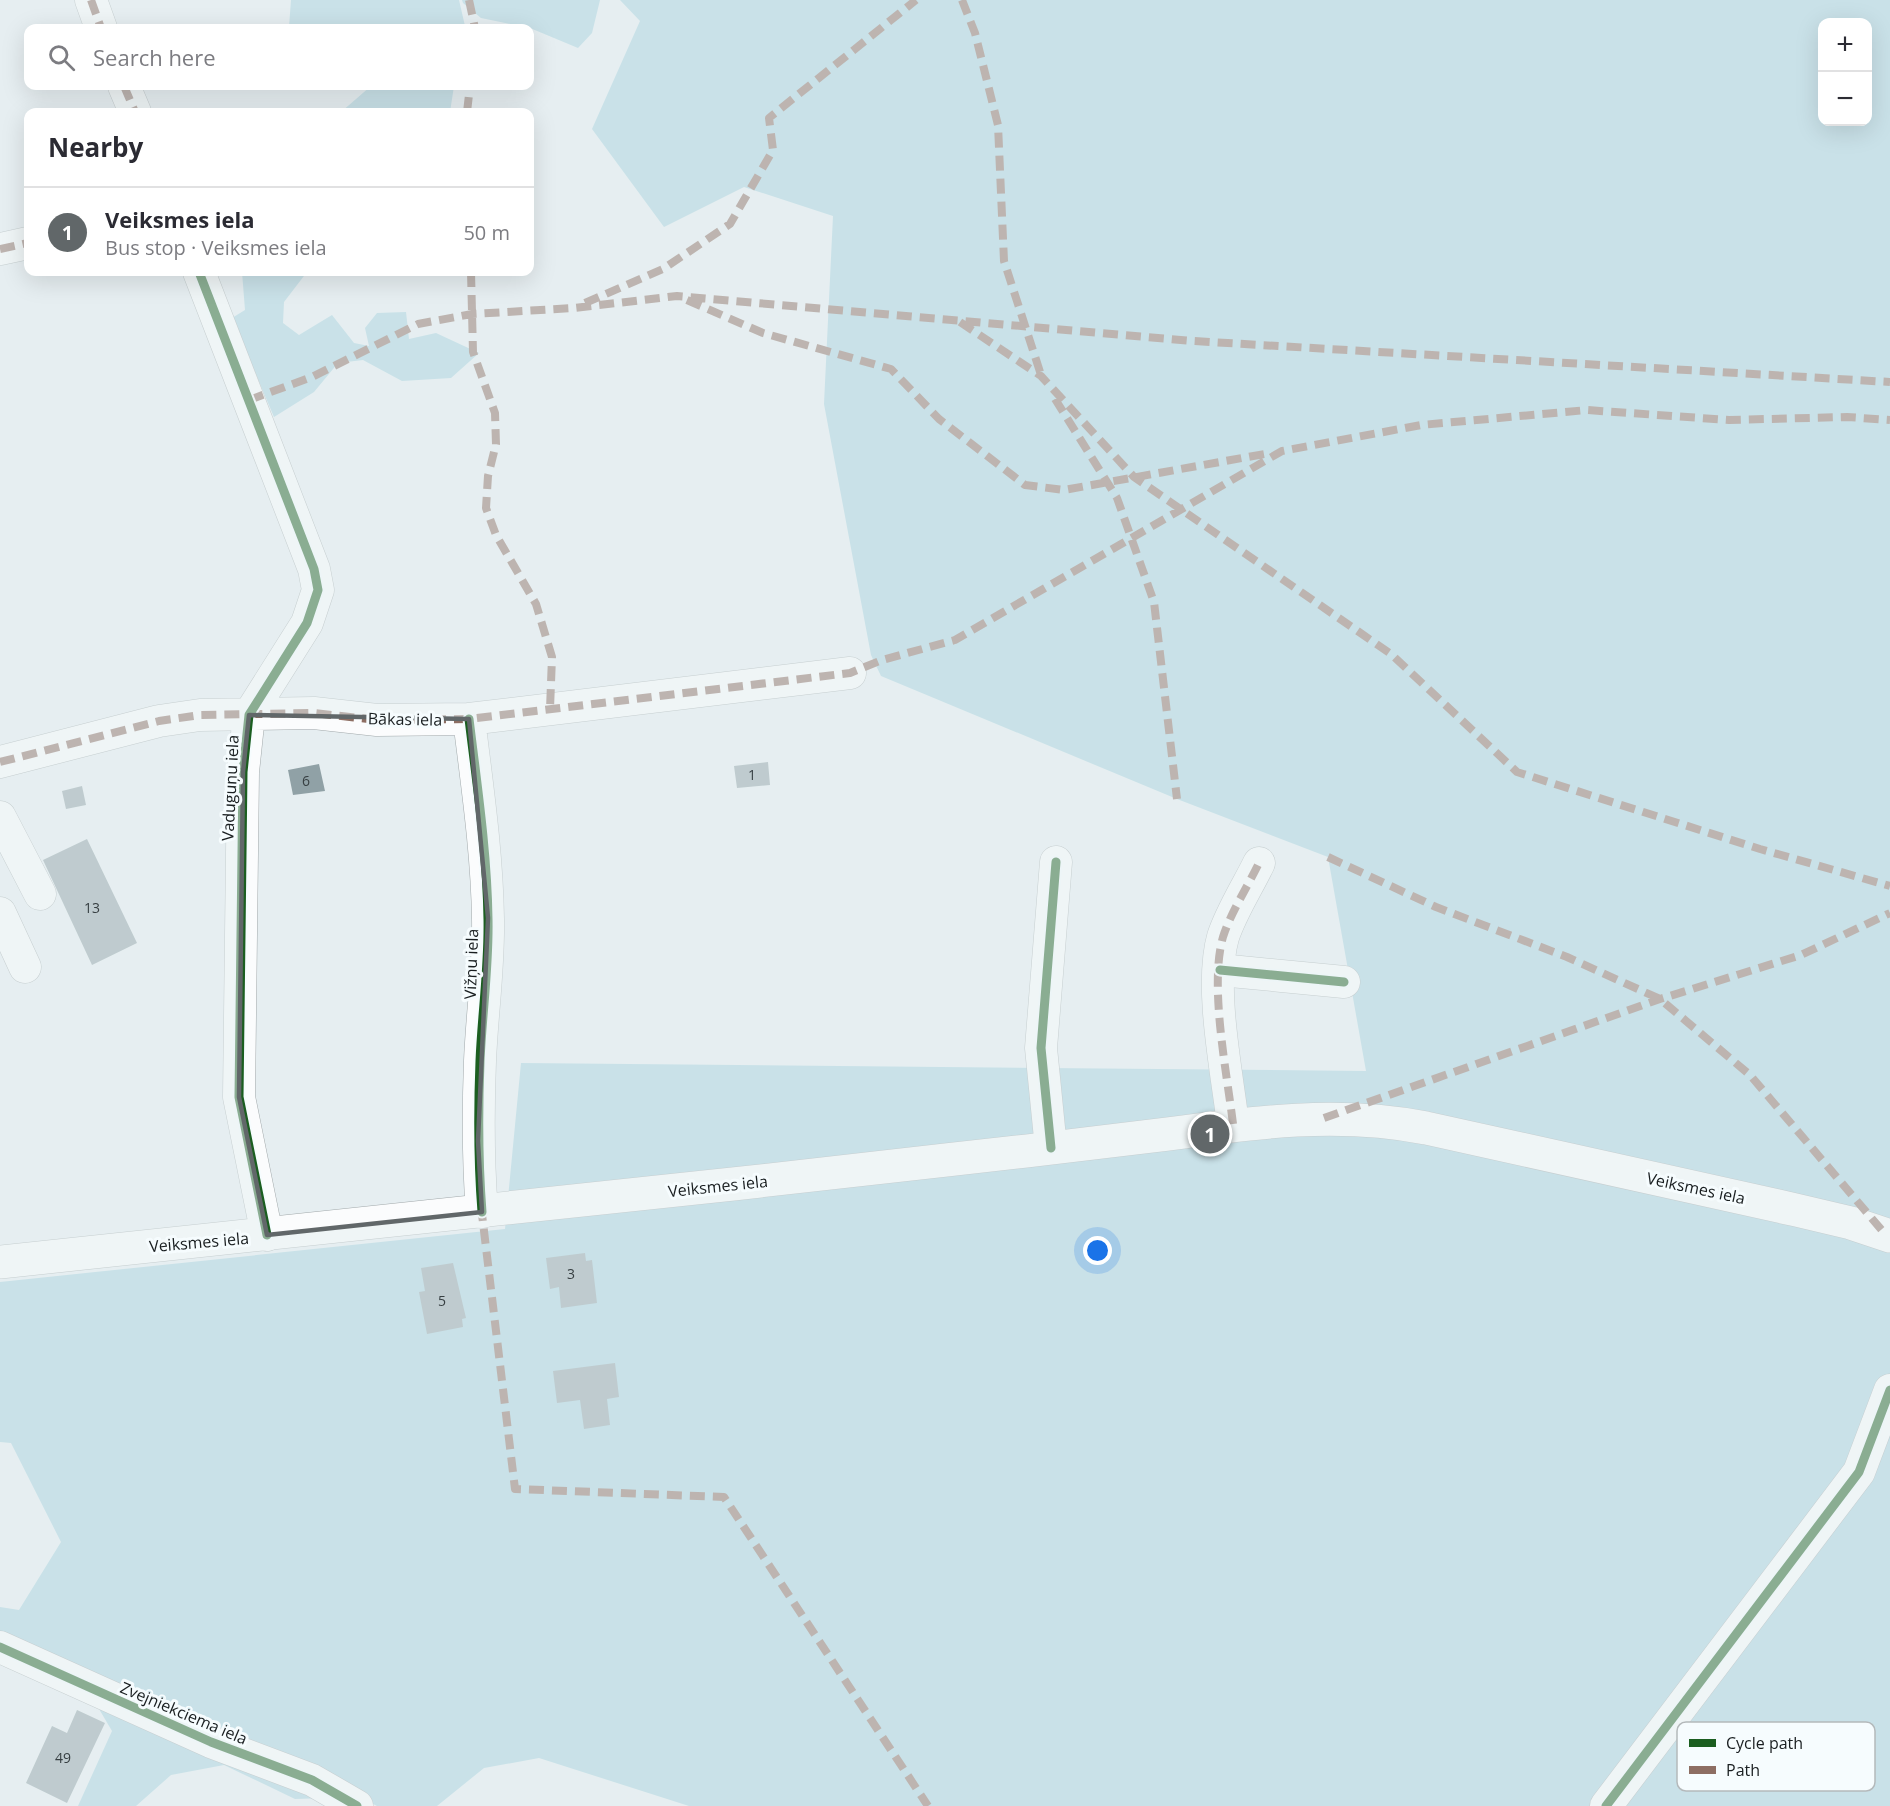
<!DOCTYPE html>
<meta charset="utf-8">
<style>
:root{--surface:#fff;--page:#f2f2f3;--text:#2b2b33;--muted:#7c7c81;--line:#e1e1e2;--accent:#616769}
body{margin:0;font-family:"Open Sans",sans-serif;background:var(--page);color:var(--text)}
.controls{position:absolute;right:18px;top:18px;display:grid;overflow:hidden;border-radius:12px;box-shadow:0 6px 24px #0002}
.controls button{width:54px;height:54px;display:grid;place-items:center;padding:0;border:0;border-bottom:2px solid var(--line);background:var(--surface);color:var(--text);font:30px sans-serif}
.you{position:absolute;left:1098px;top:1251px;width:21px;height:21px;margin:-15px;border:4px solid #fff;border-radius:50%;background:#1a73e8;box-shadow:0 0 0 9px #1a73e833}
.badge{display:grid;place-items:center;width:39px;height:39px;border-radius:50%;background:var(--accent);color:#fff;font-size:20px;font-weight:700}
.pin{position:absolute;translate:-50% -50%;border:3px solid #fff;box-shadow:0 2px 6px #0006}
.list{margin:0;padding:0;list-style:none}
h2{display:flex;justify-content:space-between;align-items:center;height:78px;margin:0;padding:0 24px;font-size:26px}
h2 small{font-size:20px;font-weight:400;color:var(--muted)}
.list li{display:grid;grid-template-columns:39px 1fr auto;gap:18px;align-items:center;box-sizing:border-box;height:90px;padding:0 24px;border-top:2px solid var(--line)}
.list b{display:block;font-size:22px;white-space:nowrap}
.list p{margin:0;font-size:20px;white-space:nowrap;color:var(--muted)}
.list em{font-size:20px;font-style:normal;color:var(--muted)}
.icon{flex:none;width:33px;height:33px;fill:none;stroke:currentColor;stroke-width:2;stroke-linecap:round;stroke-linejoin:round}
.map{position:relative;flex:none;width:1890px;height:1806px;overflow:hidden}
.search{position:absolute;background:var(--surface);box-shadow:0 6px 24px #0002;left:24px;top:24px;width:510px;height:66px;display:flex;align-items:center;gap:15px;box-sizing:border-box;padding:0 21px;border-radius:12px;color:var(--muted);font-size:22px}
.panel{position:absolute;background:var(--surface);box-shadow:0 6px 24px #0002;left:24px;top:108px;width:510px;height:168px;border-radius:12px}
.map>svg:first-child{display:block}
</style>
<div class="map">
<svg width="1890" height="1806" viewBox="0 0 1890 1806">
<rect width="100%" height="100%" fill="#e6eef1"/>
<path fill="#a6d1de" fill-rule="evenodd" d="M 291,0 L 459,0 L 465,26 L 464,28 L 289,27 Z
M 462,0 L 600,0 L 592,33 L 578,48 L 530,28 L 481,18 L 463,3 Z
M 620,0 L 1890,0 L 1890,1806 L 689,1806 L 539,1758 L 484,1768 L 437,1806 L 377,1806 L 360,1797 L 295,1799 L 224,1765 L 171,1775 L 136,1806 L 78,1806 L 112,1731 L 79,1675 L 0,1636 L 0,1607 L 19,1610 L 61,1542 L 11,1443 L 0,1442 L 0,1282 L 505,1229 L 521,1063 L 1366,1071 L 1328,857 L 1177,799 L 881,676 L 871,655 L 824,404 L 833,216 L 744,187 L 664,227 L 592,129 L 640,21 ZM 1822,22 L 1868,22 L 1868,122 L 1822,122 Z
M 371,86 L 454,86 L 450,112 L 341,112 Z
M 242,272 L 307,272 L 284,302 L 283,323 L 299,335 L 332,315 L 354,343 L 369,346 L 365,328 L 377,313 L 406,312 L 409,339 L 436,333 L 479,353 L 451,378 L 402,381 L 363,360 L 338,363 L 314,392 L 274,417 L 232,318 L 245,310 Z"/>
<path fill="#90a1a6" d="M 768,762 L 770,785 L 737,788 L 734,766 Z
M 319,764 L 325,791 L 293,795 L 288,770 Z
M 82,786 L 86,805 L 66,809 L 62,791 Z
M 87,839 L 137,943 L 92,965 L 43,860 Z
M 585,1253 L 586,1261 L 592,1260 L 597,1303 L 561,1308 L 559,1287 L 550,1289 L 546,1258 Z
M 453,1263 L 466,1318 L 462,1319 L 463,1327 L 427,1334 L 419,1292 L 425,1291 L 421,1268 Z
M 615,1363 L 619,1397 L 607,1399 L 610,1425 L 584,1429 L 580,1400 L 557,1403 L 553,1371 Z
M 77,1710 L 105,1723 L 67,1803 L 26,1783 L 52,1726 L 67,1733 Z"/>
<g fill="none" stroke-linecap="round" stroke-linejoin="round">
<defs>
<path id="minor" d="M 91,0 L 101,28
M 124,86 L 135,112
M 0,249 L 28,243
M 199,272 L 314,569 L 318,590 L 307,623 L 249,715 L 243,772 L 239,1097 L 267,1235
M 469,719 C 477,785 487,852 488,919 C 489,967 482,1013 480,1061 C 478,1112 478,1161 482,1212
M 0,762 L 159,721 L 200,715 L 314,713 L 377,720 L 469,719 L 850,673
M 0,817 L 40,894
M 0,913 L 25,967
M 1220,970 L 1344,982
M 1233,1124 C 1227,1073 1209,986 1223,937 C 1231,912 1248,886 1259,863
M 1051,1148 L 1041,1048 L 1056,862
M 0,1647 L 211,1742 L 312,1780 L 357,1806
M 1606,1806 L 1859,1472 L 1890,1390"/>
<path id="major" d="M 0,1262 C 316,1230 631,1196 946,1160 C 1020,1152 1095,1143 1168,1134 C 1255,1122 1339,1111 1426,1128 L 1796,1210 L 1851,1223 L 1890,1236"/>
</defs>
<use href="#minor" stroke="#a1a8aa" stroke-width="33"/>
<use href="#major" stroke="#a1a8aa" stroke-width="34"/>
<use href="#minor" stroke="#fbfcfd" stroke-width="32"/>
<use href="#major" stroke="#fbfcfd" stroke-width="33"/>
<path stroke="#8d6e63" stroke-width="8" stroke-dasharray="15 8" stroke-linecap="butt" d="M 91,0 L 101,28
M 469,0 L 475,28
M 962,0 L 975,33 L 998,125 L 1004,261 L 1042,378
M 124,86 L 135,112
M 467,112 L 470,86
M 0,249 L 28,243
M 471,272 L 473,352 L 495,413 L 496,444 L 488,476 L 486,508 L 496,535 L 536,604 L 552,657 L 550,709
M 687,300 L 763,333 L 891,369 L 939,419 L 1025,485 L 1064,490 L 1270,453
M 585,303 L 663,269 L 730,224 L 773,150 L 769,118 L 916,0
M 960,322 L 1041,376 L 1134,477 L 1391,654 L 1517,772 L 1760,849 L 1890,886
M 1055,399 L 1117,498 L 1154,602 L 1177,799
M 249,400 L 312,377 L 418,324 L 472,314 L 574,308 L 677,296 L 1193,341 L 1890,382
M 0,762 L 159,721 L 200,715 L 314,713 L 377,720 L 469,719 L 850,673 L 882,660 L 955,640 L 1282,451 L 1421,425 L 1587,410 L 1729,420 L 1847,417 L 1890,420
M 1328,857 L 1436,907 L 1567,957 L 1660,999 L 1750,1075 L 1885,1234
M 1324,1118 L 1660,999 L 1801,955 L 1890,913
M 1233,1124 C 1227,1073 1209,986 1223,937 C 1231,912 1248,886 1259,863
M 481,1206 L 515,1489 L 724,1497 L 928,1806"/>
<defs>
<path id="cycleway" d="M 199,272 L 314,569 L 318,590 L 307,623 L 249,715 L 243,772 L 239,1097 L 267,1235
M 469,719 C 477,785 487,852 488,919 C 489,967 482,1013 480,1061 C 478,1112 478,1161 482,1212
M 1220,970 L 1344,982
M 1051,1148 L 1041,1048 L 1056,862
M 0,1647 L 211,1742 L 312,1780 L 357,1806
M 1606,1806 L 1859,1472 L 1890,1390"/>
</defs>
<use href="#cycleway" stroke="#f6fcfe" stroke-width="13"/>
<use href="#cycleway" stroke="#1b5e20" stroke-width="9"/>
</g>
<path d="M0 0H1890V1806H0ZM 249,715 L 469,719 L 488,918 L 478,1141 L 482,1212 L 267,1235 L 239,1097 L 243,772 Z" fill="#e6eef1" fill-opacity=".55" fill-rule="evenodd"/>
<path fill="none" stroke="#616769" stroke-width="4.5" stroke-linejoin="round" d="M 249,715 L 469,719 L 488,918 L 478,1141 L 482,1212 L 267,1235 L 239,1097 L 243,772 Z"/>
<g text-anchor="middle" stroke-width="6" stroke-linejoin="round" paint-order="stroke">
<g font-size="14" fill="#373f42">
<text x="752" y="780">1</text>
<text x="306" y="786">6</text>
<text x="92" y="913">13</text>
<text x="571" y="1279">3</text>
<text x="442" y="1306">5</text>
<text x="63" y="1763">49</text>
</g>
<g font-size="16" fill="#191e20" stroke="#f6fcfe">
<text transform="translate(405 719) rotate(1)" y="6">Bākas iela</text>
<text transform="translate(230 788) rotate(-87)" y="6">Vaduguņu iela</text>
<text transform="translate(471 964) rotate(-88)" y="6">Vižņu iela</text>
<text transform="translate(718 1186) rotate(-6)" y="6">Veiksmes iela</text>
<text transform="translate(1696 1188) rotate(12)" y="6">Veiksmes iela</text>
<text transform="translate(199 1242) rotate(-5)" y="6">Veiksmes iela</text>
<text transform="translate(184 1713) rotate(23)" y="6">Zvejniekciema iela</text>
</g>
</g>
<rect x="1677" y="1722" width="198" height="69" rx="9" fill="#f6fcfe" stroke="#b4b9bb" stroke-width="1.5"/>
<rect x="1689" y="1739" width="27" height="8" fill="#1b5e20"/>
<rect x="1689" y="1766" width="27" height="8" fill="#8d6e63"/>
<g font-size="16" fill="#191e20">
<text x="1726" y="1749">Cycle path</text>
<text x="1726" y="1776">Path</text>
</g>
</svg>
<div class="controls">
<button>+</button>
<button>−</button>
</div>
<div class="you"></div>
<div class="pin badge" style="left:1210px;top:1134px">1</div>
<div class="search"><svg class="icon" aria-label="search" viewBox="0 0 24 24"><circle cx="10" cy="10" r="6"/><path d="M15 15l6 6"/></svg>Search here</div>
<section class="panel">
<h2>Nearby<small></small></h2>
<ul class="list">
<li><span class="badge">1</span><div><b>Veiksmes iela</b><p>Bus stop · Veiksmes iela</p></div><em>50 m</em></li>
</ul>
</section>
</div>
